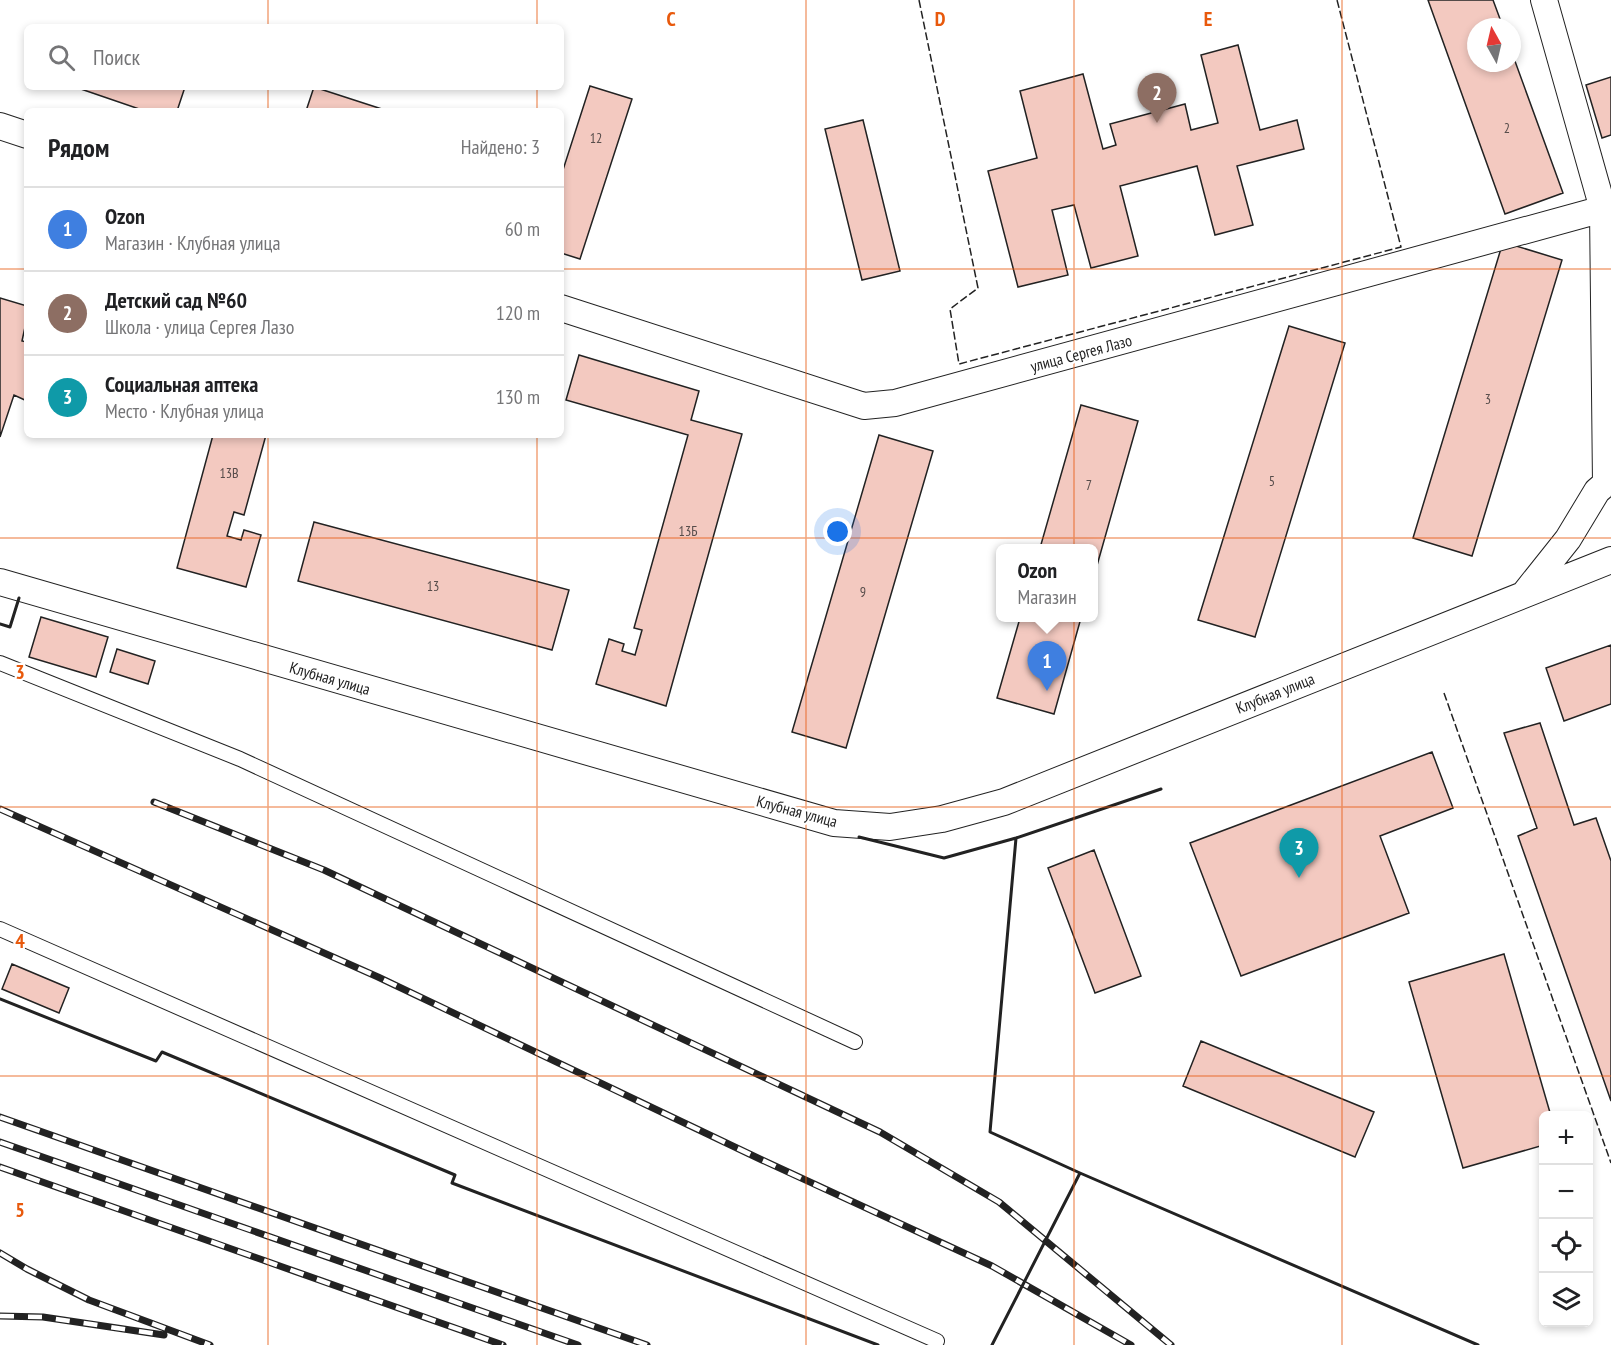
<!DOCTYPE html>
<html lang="ru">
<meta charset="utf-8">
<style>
:root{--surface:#fff;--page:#f2f2f2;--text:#202124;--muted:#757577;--line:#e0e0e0;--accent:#d93025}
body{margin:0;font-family:"PT Sans Narrow",sans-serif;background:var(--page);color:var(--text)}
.controls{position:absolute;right:18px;bottom:18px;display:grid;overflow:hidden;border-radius:9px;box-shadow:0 3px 9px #0003}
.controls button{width:54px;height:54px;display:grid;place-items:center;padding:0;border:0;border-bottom:2px solid var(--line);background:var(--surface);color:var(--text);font:30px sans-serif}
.compass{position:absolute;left:1467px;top:18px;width:54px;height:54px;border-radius:50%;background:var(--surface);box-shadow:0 3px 9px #0003;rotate:352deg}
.you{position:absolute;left:838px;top:532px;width:21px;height:21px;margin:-15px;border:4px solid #fff;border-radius:50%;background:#1a73e8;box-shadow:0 0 0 9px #1a73e833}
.badge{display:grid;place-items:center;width:39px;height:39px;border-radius:50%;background:var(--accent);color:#fff;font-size:20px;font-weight:700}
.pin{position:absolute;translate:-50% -50px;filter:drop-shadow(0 2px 3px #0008)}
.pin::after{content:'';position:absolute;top:32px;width:21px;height:18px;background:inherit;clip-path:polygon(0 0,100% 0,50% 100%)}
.popup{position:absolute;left:996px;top:544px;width:102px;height:78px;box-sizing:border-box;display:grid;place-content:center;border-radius:9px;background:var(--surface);filter:drop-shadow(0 2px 4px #0005);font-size:20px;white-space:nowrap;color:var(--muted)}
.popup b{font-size:22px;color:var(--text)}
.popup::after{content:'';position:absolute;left:50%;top:100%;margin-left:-12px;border:12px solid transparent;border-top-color:var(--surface)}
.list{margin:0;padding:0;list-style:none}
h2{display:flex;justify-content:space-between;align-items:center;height:78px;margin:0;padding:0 24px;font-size:26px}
h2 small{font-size:20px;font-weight:400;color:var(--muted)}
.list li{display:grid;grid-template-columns:39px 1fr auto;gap:18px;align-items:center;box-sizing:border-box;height:84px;padding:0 24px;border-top:2px solid var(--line)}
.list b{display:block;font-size:22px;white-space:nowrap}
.list p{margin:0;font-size:20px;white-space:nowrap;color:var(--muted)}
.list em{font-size:20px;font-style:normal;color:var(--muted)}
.icon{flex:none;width:33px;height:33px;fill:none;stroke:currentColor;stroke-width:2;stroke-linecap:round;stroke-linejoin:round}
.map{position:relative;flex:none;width:1611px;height:1345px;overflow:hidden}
.search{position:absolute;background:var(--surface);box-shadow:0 3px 9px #0003;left:24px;top:24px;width:540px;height:66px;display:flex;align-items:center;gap:15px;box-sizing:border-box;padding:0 21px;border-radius:9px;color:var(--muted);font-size:22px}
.panel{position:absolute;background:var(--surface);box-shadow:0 3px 9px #0003;left:24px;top:108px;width:540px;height:330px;border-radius:9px}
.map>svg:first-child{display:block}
</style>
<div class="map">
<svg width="1611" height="1345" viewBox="0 0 1611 1345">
<rect width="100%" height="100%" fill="#fff"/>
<path fill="#f3c9c0" stroke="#222" stroke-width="1.5" d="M 1428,0 L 1493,0 L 1503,27 L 1476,27 L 1476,63 L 1512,63 L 1512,53 L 1563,193 L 1505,214 Z
M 1238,45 L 1260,130 L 1297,120 L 1304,149 L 1237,166 L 1253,225 L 1215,235 L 1197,166 L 1120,186 L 1138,256 L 1091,268 L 1074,205 L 1052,210 L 1068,275 L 1018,287 L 988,171 L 1037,158 L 1020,91 L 1083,74 L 1103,149 L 1116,145 L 1110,124 L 1185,104 L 1191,130 L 1218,123 L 1201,55 Z
M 1611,77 L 1611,135 L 1602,138 L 1586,85 Z
M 590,86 L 632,99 L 580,259 L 561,253 L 561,176 Z
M 75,87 L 185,87 L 177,111 L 145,111 Z
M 314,87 L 388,111 L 306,111 Z
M 863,120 L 900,271 L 862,280 L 825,129 Z
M 1503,242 L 1562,260 L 1472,556 L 1413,538 Z
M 0,298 L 27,306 L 27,318 L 22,341 L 27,342 L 27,401 L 14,395 L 0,437 Z
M 1289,326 L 1345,343 L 1255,637 L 1198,620 Z
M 579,355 L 699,391 L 691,420 L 742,434 L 666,706 L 596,684 L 609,639 L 624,644 L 622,651 L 635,655 L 642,630 L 634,628 L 688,435 L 566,400 Z
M 1081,405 L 1138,421 L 1094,576 L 1094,548 L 1040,548 Z
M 213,435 L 266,435 L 244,515 L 234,512 L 227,536 L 241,540 L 244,530 L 261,535 L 246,587 L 177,568 Z
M 879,435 L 933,451 L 846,748 L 792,732 Z
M 314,522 L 569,590 L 552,650 L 298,581 Z
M 41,617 L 108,637 L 96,677 L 29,657 Z
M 1020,618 L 1081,618 L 1054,714 L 997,698 Z
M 1611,645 L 1611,704 L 1564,721 L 1546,668 Z
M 117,649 L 155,661 L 148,684 L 110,672 Z
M 1540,723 L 1574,825 L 1596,818 L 1611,861 L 1611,1101 L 1518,836 L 1537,828 L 1504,733 Z
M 1432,752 L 1453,808 L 1380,836 L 1409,913 L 1241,976 L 1190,843 Z
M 1094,850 L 1141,976 L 1095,993 L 1048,868 Z
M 1504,954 L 1551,1116 L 1544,1116 L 1544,1145 L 1463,1168 L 1409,982 Z
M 12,964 L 69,988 L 59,1013 L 2,989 Z
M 1201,1041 L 1374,1112 L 1355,1157 L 1183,1086 Z"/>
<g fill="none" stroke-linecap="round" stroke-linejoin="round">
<defs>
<path id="service" d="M 0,663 L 240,759 L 855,1042
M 0,929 L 937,1341"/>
<path id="minor" d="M 1544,0 L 1603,209 L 1606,483
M 0,126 L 27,135
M 561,308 L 864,406 L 895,403 L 1603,209
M 0,582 L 834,823 L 890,827 L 942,819 L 1004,802 L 1611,560
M 1525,593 L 1568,539 L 1597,491 L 1611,479"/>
</defs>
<use href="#service" stroke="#222" stroke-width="16"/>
<use href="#minor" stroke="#222" stroke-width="28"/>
<use href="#service" stroke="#fff" stroke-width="14"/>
<use href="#minor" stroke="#fff" stroke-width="26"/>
<defs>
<path id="rail" d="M 154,802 L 324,870 L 880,1132 L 999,1202 L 1171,1345
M 0,809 L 378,977 L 762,1160 L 992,1266 L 1131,1345
M 0,1117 L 647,1345
M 0,1142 L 578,1345
M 0,1167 L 503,1345
M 0,1253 L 27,1269 L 89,1300 L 210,1345
M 0,1316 L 43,1317 L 164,1335"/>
</defs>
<use href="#rail" stroke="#222" stroke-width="7"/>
<use href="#rail" stroke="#fff" stroke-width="4.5" stroke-dasharray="14" stroke-linecap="butt"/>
<path stroke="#222" stroke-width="1.5" stroke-dasharray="8 3" stroke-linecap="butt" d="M 919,0 L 978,288 L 950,309 L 959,364 L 1401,247 L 1337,0
M 1444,693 L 1611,1163"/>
<path stroke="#222" stroke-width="3" d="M 0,624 L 10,627 L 19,598
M 859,837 L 944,858 L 1016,838 L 1161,789
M 1016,838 L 990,1132 L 1080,1173 L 1478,1345
M 0,999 L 156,1061 L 162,1052 L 455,1175 L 452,1183 L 878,1345
M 992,1345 L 1080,1173"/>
</g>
<path fill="none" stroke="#e8590c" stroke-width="1.5" stroke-opacity="0.55" d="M 268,0 L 268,27M 537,0 L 537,27M 806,0 L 806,1345M 1074,0 L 1074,1345M 1342,0 L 1342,1345M 268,87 L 268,111M 537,87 L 537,111M 0,269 L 27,269M 561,269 L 1611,269M 268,435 L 268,1345M 537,435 L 537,1345M 0,538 L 1611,538M 0,807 L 1611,807M 0,1076 L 1611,1076"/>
<g text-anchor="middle" stroke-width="4.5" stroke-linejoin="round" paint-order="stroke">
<g font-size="14" fill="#564c4a">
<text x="1507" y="133">2</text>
<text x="596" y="143">12</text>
<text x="1488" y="404">3</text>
<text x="229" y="478">13В</text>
<text x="1272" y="486">5</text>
<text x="1089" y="490">7</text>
<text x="688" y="536">13Б</text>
<text x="433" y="591">13</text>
<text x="863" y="597">9</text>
</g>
<g font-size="16" fill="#222" stroke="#fff">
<text transform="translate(1081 353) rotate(-15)" y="6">улица Сергея Лазо</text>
<text transform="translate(330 678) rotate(16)" y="6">Клубная улица</text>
<text transform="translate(1275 693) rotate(-22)" y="6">Клубная улица</text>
<text transform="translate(797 811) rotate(15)" y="6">Клубная улица</text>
</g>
</g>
<g font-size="20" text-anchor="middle" font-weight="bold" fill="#e8590c" stroke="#fff" stroke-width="4.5" stroke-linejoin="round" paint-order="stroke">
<text x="671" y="26">C</text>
<text x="940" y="26">D</text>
<text x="1208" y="26">E</text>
<text x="20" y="679">3</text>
<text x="20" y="948">4</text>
<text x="20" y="1217">5</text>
</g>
</svg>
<div class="controls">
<button>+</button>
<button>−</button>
<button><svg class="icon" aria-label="locate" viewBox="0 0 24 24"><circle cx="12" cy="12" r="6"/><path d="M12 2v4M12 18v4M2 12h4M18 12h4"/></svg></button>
<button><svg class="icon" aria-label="layers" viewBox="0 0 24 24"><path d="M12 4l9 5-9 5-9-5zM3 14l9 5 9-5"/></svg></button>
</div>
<svg class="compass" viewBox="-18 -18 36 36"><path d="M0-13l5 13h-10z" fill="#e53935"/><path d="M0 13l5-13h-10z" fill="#757577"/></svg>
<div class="you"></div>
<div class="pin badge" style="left:1047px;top:691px;background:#3f7fe0">1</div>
<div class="popup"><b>Ozon</b>Магазин</div>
<div class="pin badge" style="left:1157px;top:123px;background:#8d6e63">2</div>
<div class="pin badge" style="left:1299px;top:878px;background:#0f9aa8">3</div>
<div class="search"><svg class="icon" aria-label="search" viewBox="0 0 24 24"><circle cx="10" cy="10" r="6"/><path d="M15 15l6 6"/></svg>Поиск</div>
<section class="panel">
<h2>Рядом<small>Найдено: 3</small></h2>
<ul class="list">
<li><span class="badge" style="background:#3f7fe0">1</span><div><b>Ozon</b><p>Магазин · Клубная улица</p></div><em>60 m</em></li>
<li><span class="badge" style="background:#8d6e63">2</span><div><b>Детский сад №60</b><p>Школа · улица Сергея Лазо</p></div><em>120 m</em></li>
<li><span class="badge" style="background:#0f9aa8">3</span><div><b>Социальная аптека</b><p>Место · Клубная улица</p></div><em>130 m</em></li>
</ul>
</section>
</div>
